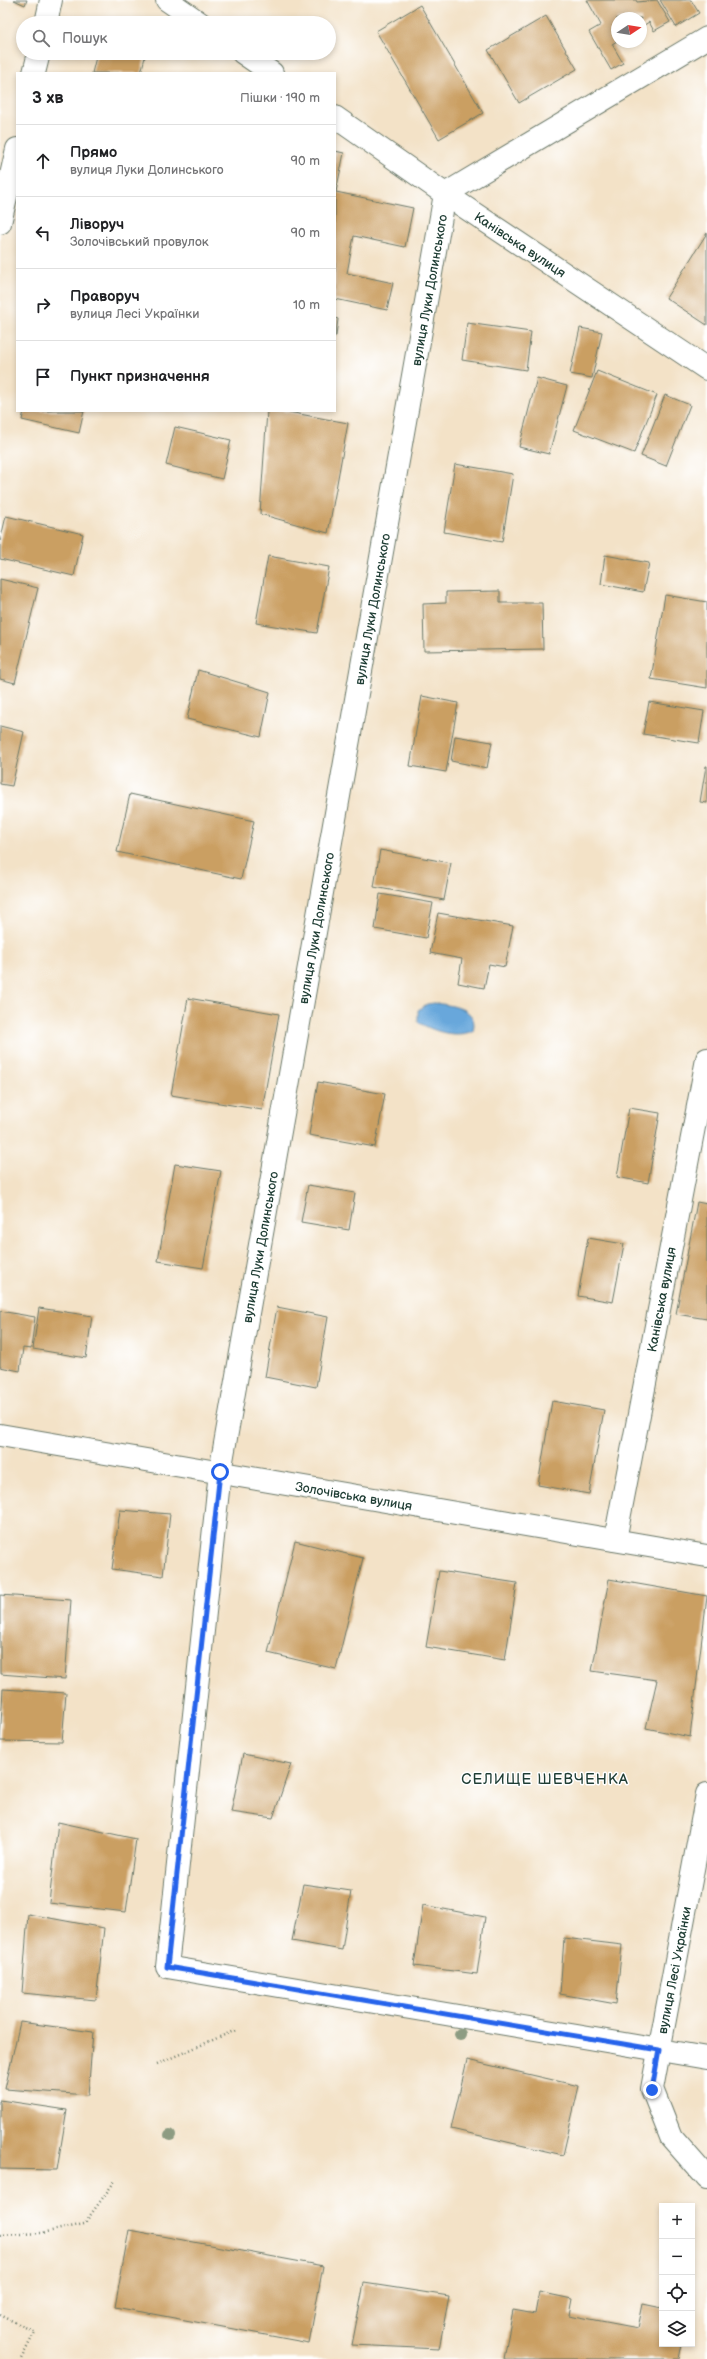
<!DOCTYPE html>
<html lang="uk">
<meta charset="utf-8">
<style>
:root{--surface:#fff;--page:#f6f6f6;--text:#202124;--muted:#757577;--line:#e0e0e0}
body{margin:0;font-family:"Balsamiq Sans",sans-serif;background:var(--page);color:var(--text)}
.controls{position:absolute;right:12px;bottom:12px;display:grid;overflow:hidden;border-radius:0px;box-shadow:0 2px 6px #0003}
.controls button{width:36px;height:36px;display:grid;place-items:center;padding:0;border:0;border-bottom:1px solid var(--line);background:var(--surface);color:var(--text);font:20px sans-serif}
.compass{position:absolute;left:611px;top:12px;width:36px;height:36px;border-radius:50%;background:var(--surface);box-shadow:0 2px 6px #0003;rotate:78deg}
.stop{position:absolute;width:12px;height:12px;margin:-9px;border:3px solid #2563eb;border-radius:50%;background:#fff}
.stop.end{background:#2563eb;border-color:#fff;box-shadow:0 1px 4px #0008}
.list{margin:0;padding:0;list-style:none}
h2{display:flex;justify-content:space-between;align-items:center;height:52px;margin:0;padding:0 16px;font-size:17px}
h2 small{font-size:13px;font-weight:400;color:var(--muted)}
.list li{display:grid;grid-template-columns:26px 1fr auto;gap:12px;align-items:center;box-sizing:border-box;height:72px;padding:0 16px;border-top:1px solid var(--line)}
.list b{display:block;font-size:15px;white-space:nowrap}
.list p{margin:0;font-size:13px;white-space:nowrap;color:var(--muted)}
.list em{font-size:13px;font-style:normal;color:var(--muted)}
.icon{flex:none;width:22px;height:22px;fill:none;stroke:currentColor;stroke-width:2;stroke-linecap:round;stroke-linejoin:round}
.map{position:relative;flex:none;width:707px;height:2359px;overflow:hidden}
.search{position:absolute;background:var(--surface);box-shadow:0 2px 6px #0003;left:16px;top:16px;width:320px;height:44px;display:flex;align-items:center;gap:10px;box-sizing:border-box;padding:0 14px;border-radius:22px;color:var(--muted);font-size:15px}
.panel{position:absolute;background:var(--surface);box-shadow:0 2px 6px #0003;left:16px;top:72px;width:320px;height:340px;border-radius:0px}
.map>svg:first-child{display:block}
</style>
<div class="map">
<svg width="707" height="2359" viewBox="0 0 707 2359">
<rect width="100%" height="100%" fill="#fff"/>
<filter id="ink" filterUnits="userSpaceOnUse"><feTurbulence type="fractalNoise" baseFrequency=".025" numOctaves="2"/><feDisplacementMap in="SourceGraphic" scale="8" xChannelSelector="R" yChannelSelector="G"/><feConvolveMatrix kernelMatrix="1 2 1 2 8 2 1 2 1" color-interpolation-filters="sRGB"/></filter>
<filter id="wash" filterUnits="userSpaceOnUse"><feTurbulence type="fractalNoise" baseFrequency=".012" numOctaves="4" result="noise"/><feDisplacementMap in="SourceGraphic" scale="16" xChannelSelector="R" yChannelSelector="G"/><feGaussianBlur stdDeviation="0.9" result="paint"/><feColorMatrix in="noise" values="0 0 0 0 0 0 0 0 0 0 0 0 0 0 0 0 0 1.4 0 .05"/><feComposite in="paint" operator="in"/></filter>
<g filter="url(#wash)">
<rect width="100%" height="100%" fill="#f3e2c7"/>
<path fill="#68a7db" stroke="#447288" d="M 434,1003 C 450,1005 480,1008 473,1031 C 456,1038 434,1032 418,1022 L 418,1010 L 427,1004 Z"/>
<g id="blocks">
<path fill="#ca9f62" d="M 14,0 L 27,0 L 25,5 Z
M 587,0 L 636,0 L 637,2 L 657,0 L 670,22 L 654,31 L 649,22 L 641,27 L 641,18 L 617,18 L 617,41 L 612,44 L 623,63 L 611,70 L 589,32 L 601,25 Z
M 660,0 L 691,0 L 699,13 L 676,27 Z
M 420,5 L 483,113 L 439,139 L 376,31 Z
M 546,16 L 577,69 L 519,103 L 488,50 Z
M 97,53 L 146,53 L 141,73 L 92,73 Z
M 335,151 L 344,153 L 336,192 L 413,208 L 405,247 L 354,236 L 347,273 L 393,283 L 387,310 L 335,299 Z
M 707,233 L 707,325 L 666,298 Z
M 335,318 L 338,319 L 336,336 L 335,336 Z
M 467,323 L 531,332 L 526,370 L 462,360 Z
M 580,328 L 602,332 L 592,378 L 570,374 Z
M 597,371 L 657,395 L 634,453 L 574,430 Z
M 537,378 L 567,386 L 549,454 L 519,447 Z
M 665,395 L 690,405 L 666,466 L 641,456 Z
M 24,411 L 84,411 L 79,433 L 22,420 Z
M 267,411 L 283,411 L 348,423 L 328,533 L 260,514 Z
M 175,427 L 231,440 L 222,479 L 166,465 Z
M 455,464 L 513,474 L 502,542 L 444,532 Z
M 6,516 L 83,534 L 74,576 L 0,559 L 0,542 Z
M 605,555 L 649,563 L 643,592 L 601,584 Z
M 268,556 L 329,567 L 317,633 L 256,623 Z
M 0,579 L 38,588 L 15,683 L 0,679 Z
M 500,591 L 500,603 L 542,603 L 543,649 L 424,651 L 423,604 L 446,603 L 446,592 Z
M 665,595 L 707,602 L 707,688 L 651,679 Z
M 198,670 L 270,692 L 261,737 L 187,719 Z
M 422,696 L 458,703 L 446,772 L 410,766 Z
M 649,702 L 704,711 L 699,743 L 643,734 Z
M 0,726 L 24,732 L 12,786 L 0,784 Z
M 455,736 L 492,742 L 487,768 L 451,761 Z
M 706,766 L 707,766 L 707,803 L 700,802 Z
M 130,794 L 254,821 L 241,879 L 117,852 Z
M 380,850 L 451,863 L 444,900 L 374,887 Z
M 380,894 L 433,903 L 426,938 L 375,929 Z
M 438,913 L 513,926 L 505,967 L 489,964 L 484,988 L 458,983 L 462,959 L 430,953 Z
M 188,998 L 279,1014 L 262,1110 L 171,1095 Z
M 318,1082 L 385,1094 L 375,1147 L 309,1135 Z
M 629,1108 L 660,1113 L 648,1183 L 617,1177 Z
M 175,1164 L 221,1171 L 203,1268 L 158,1261 Z
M 308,1185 L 355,1193 L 349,1230 L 301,1222 Z
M 697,1202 L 707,1204 L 707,1319 L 676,1314 Z
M 588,1238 L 624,1244 L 613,1302 L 578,1296 Z
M 277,1307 L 328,1317 L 316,1387 L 265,1377 Z
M 39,1308 L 92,1316 L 86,1358 L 33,1349 Z
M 0,1311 L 35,1317 L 31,1349 L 23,1348 L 20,1371 L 0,1367 Z
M 552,1401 L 604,1410 L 589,1494 L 538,1485 Z
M 120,1510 L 170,1514 L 163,1576 L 112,1569 Z
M 295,1541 L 363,1558 L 336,1669 L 268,1653 Z
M 439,1571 L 517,1583 L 505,1660 L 426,1647 Z
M 609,1579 L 707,1596 L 690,1737 L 646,1728 L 657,1680 L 592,1671 Z
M 0,1595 L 71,1600 L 65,1679 L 0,1674 Z
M 3,1689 L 66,1693 L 62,1742 L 0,1741 Z
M 243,1754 L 291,1764 L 273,1818 L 231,1812 Z
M 58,1822 L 136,1839 L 126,1912 L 49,1903 Z
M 303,1884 L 351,1891 L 342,1950 L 292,1941 Z
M 423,1905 L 485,1917 L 477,1974 L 414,1966 Z
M 28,1914 L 104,1928 L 96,2000 L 22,1993 Z
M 564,1938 L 622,1945 L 616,2004 L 560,1994 Z
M 20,2022 L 93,2032 L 88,2095 L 5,2089 Z
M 467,2060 L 579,2086 L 563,2155 L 451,2129 Z
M 0,2100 L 67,2110 L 57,2170 L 0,2169 Z
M 129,2230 L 323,2266 L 309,2343 L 115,2307 Z
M 364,2283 L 449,2296 L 439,2349 L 352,2345 Z
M 539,2292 L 572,2299 L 569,2315 L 638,2328 L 643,2304 L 662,2308 L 662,2344 L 682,2344 L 679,2359 L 504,2359 L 513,2310 L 535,2314 Z"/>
</g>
</g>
<g filter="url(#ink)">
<use href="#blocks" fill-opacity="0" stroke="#697767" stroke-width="1"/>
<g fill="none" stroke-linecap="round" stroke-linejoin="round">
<defs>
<g id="minor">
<path d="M 167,0 L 200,23"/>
<path d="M 46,23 L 51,0"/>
<path d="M 707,38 L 445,194 L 220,1472 L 167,1967 L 707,2058"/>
<path d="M 243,53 L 272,73"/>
<path d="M 34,73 L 39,53"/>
<path id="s1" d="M 335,117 L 445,194 L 707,369"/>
<path d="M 0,223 L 17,149"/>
<path id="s2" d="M 0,1435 L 707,1556"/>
<path id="s3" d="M 615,1540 L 707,1059"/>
<path d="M 707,1794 L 652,2089 L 671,2137 L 707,2178"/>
</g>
</defs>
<use href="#minor" stroke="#697767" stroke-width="24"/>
<path stroke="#697767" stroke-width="2.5" stroke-dasharray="1 3" stroke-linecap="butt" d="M 157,2064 L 236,2030
M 0,2235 L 42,2233 L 84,2224 L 115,2181
M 0,2315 L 35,2332 L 21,2359"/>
<use href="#minor" stroke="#fff" stroke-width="22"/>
</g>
<g fill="#8d9c82">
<circle cx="460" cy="2034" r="6"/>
<circle cx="170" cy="2135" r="6"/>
</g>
</g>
<g fill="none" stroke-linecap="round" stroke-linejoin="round" filter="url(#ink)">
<path stroke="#2563eb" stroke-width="5" d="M 220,1472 L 167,1967 L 659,2050 L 652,2090"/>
</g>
<g text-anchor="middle" stroke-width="3" stroke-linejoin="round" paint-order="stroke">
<g font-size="13" fill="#1f3d34" stroke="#fff">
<text dy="5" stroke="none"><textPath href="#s1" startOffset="225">Канівська вулиця</textPath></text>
<text transform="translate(429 290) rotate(-80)" y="5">вулиця Луки Долинського</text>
<text transform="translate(372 609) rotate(-80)" y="5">вулиця Луки Долинського</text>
<text transform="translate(316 928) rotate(-80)" y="5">вулиця Луки Долинського</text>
<text transform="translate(260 1247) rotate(-80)" y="5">вулиця Луки Долинського</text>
<text dy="5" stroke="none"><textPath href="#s3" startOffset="245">Канівська вулиця</textPath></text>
<text dy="5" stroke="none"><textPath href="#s2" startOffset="359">Золочівська вулиця</textPath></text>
<text transform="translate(674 1970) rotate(-79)" y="5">вулиця Лесі Українки</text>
</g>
<g font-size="15" letter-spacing="1" fill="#1f3d34" stroke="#fff">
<text x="545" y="1784">СЕЛИЩЕ ШЕВЧЕНКА</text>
</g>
</g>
</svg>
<div class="controls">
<button>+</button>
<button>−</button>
<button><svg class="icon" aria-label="locate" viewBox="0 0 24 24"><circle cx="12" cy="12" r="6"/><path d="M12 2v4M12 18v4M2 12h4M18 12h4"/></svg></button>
<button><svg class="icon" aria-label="layers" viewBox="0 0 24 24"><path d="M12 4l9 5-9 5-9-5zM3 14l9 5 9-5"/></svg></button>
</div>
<svg class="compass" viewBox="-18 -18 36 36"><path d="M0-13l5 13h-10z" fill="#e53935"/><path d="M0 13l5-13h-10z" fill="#757577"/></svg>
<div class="stop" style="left:220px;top:1472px"></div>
<div class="stop end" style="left:652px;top:2090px"></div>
<div class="search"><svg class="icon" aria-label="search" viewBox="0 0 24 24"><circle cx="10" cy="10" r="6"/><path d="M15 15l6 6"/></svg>Пошук</div>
<section class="panel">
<h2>3 хв<small>Пішки · 190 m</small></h2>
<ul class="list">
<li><svg class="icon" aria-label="ahead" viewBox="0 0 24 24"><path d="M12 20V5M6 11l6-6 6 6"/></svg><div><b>Прямо</b><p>вулиця Луки Долинського</p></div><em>90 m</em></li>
<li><svg class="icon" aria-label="left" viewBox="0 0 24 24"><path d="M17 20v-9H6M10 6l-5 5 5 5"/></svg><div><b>Ліворуч</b><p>Золочівський провулок</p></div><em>90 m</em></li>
<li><svg class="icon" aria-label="right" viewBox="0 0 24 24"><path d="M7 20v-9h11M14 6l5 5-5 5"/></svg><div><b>Праворуч</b><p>вулиця Лесі Українки</p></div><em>10 m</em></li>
<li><svg class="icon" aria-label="arrive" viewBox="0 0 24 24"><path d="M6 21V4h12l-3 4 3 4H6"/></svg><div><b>Пункт призначення</b></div></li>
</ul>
</section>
</div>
